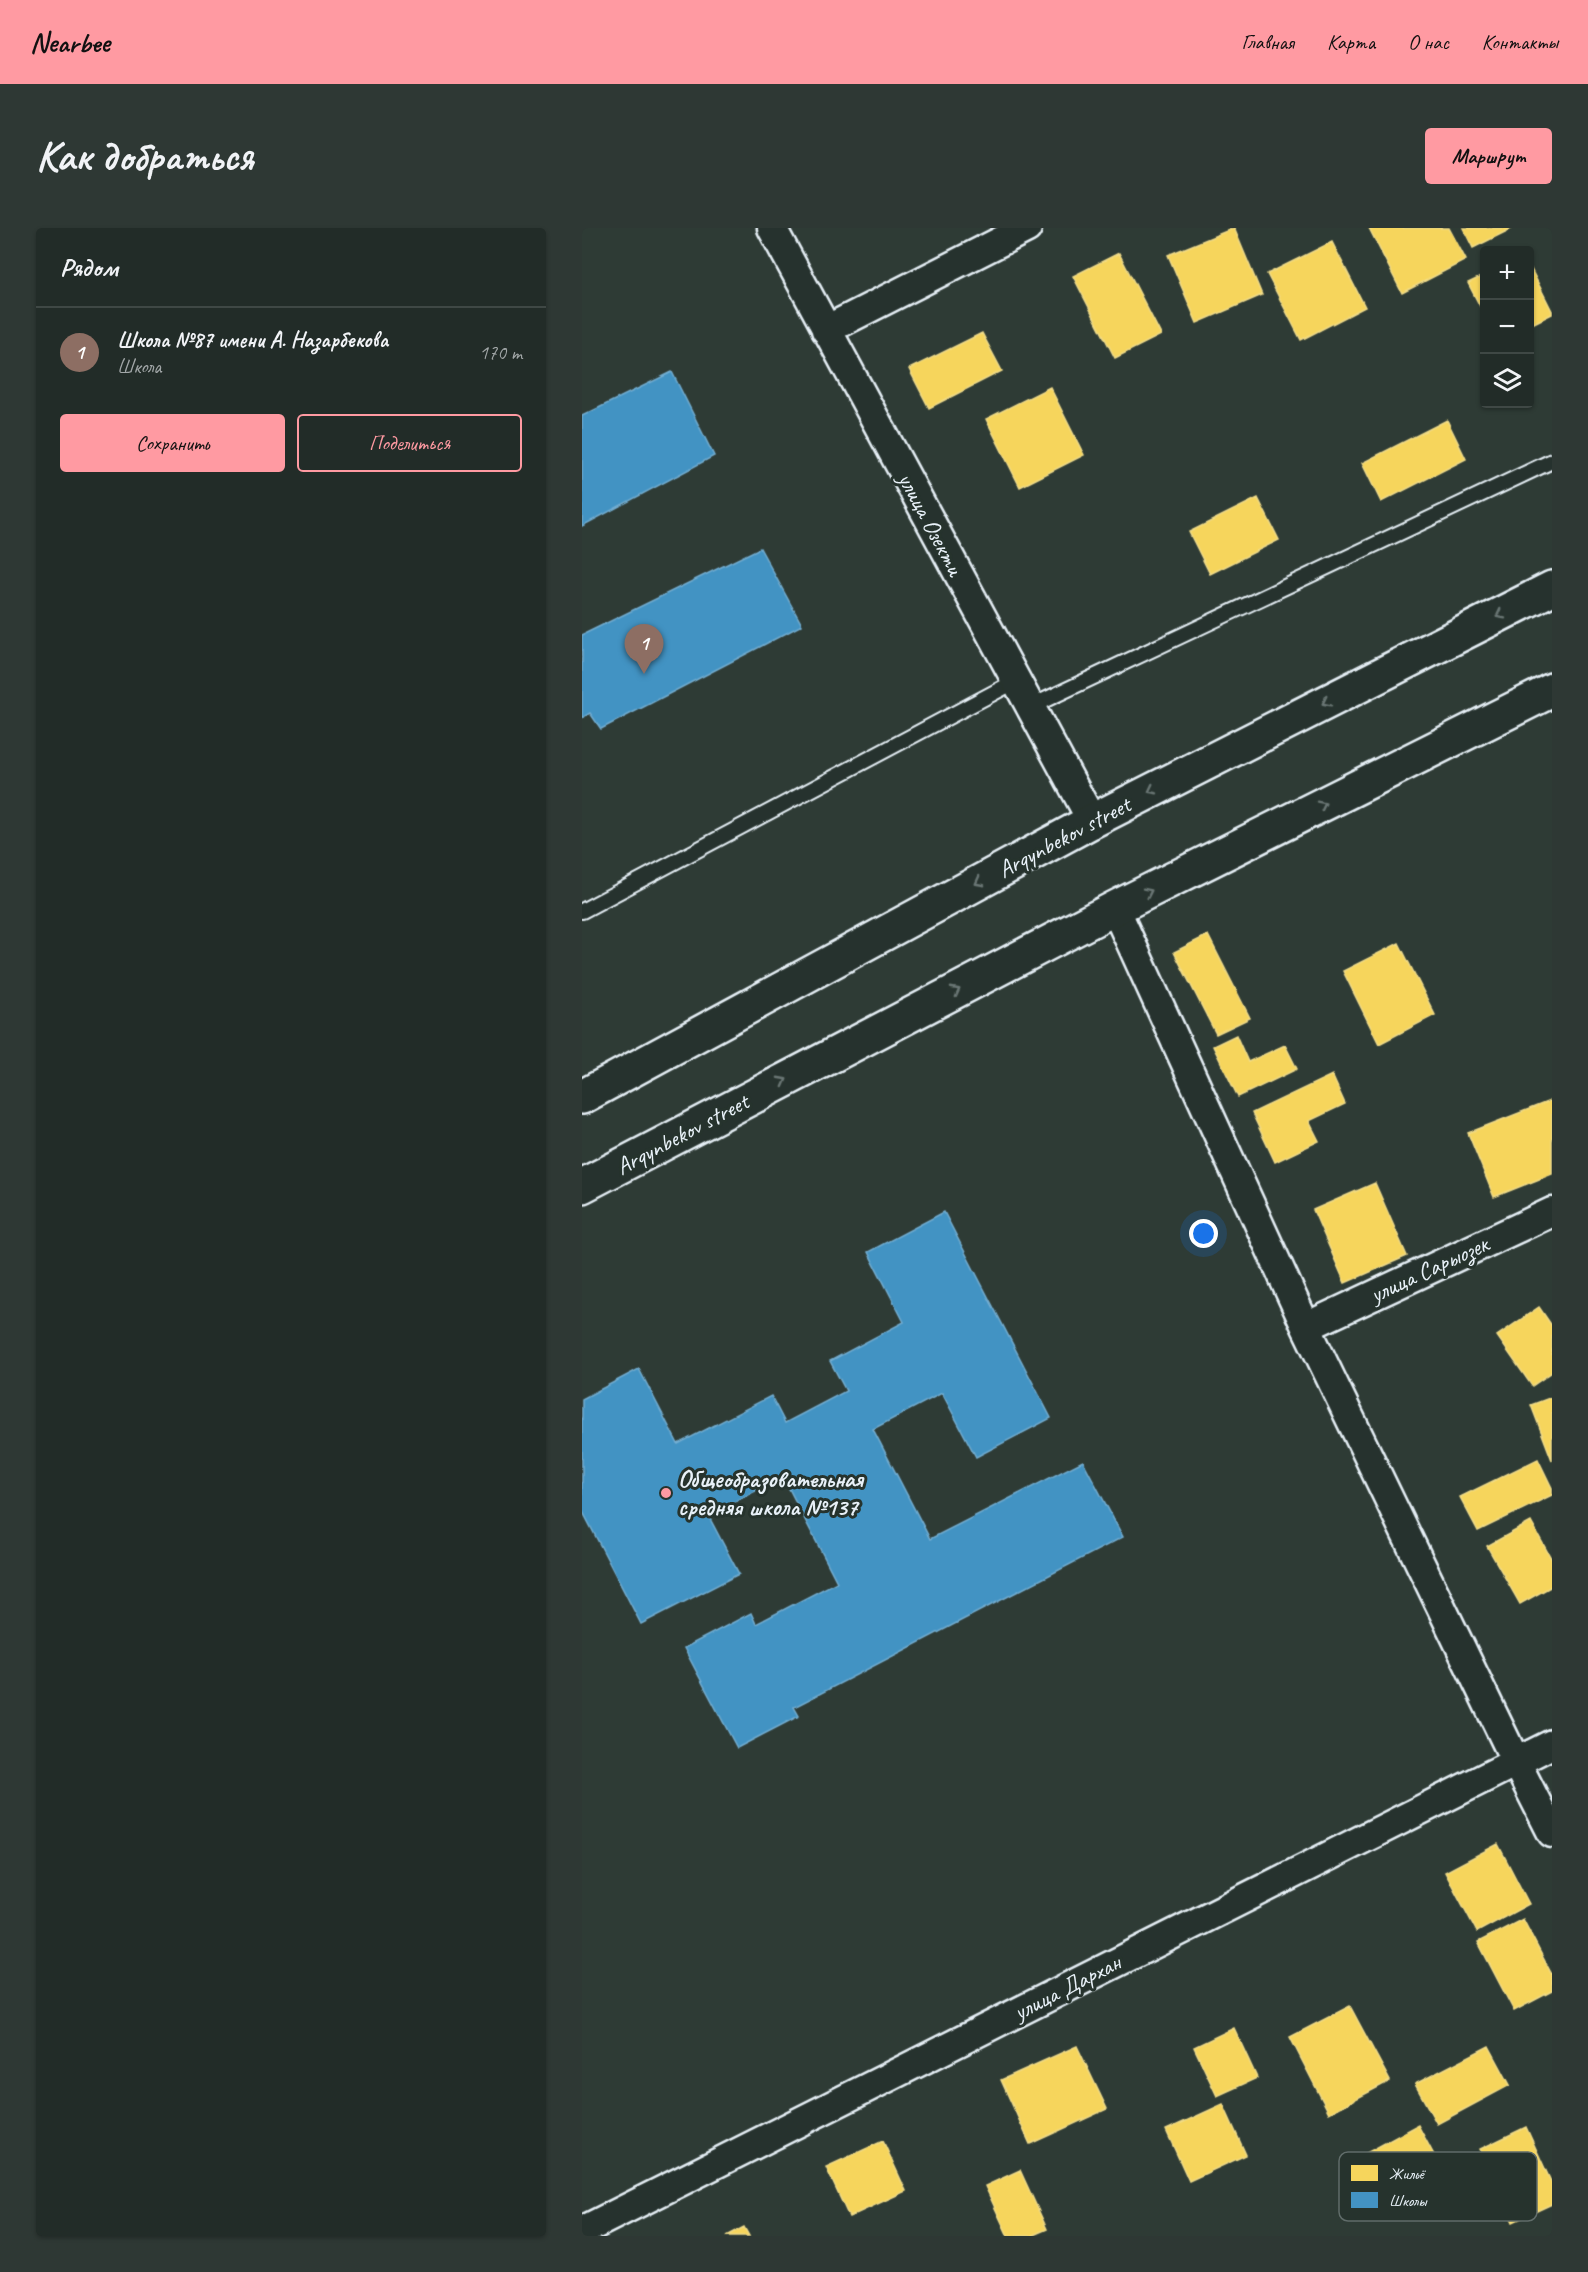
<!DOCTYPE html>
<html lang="ru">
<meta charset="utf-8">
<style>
:root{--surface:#222c28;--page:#2e3834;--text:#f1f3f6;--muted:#a2a7a8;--line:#3f4845;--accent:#ff9aa2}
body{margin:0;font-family:Caveat,sans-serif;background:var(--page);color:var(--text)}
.controls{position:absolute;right:18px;top:18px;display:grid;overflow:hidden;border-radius:6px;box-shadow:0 2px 4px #0004}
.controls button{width:54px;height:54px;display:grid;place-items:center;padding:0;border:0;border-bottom:2px solid var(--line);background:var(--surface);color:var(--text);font:30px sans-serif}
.you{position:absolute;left:622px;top:1006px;width:21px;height:21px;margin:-15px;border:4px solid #fff;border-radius:50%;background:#1a73e8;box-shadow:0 0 0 9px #1a73e833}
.badge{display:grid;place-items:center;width:39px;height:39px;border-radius:50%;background:var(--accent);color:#fff;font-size:20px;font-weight:700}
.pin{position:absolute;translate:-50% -50px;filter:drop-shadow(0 2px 3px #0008)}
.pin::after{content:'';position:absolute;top:32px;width:21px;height:18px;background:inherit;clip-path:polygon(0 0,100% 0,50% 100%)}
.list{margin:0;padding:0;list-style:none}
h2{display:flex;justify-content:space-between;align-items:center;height:78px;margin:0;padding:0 24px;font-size:26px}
h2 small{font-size:20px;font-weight:400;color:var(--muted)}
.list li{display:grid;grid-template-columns:39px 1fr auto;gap:18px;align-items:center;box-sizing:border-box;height:90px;padding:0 24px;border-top:2px solid var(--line)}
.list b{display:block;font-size:22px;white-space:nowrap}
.list p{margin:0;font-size:20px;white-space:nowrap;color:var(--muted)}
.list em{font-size:20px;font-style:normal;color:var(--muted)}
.actions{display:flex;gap:12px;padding:18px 24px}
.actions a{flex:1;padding:14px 0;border:2px solid var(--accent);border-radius:6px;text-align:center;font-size:21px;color:var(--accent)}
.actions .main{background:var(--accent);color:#111}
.icon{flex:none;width:33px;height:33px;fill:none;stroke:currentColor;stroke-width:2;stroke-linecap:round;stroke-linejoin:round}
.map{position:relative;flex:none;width:970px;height:2008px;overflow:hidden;border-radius:6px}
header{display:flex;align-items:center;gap:36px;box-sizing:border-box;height:84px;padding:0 30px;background:var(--accent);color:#111}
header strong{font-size:28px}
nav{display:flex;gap:33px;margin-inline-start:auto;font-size:21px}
.intro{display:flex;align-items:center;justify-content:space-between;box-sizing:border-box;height:144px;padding:0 36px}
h1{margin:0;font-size:42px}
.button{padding:15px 27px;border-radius:6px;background:var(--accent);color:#111;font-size:21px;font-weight:700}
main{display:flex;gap:36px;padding:0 36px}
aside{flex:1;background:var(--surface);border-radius:6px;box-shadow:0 2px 4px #0004}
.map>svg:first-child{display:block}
</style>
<header>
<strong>Nearbee</strong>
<nav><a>Главная</a><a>Карта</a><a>О нас</a><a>Контакты</a></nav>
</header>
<div class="intro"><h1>Как добраться</h1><a class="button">Маршрут</a></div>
<main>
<aside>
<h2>Рядом<small></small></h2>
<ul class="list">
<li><span class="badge" style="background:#8d6e63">1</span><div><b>Школа №87 имени А. Назарбекова</b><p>Школа</p></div><em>170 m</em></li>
</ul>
<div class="actions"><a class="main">Сохранить</a><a>Поделиться</a></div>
</aside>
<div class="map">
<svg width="970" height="2008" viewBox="0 0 970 2008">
<rect width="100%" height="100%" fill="#2e3b35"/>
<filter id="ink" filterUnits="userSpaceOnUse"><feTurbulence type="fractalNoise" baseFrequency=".0167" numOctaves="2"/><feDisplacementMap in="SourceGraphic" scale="12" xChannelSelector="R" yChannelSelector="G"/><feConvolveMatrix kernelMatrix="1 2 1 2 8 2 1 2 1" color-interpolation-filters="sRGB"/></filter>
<g filter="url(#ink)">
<path fill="#f6d55c" stroke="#f2dd8b" stroke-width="1.5" d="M 652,0 L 680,67 L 615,95 L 586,27 Z
M 787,0 L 867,0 L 884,32 L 820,65 Z
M 881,0 L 931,0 L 891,20 Z
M 750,14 L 783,79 L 719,112 L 685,46 Z
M 537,25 L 579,107 L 533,130 L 491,48 Z
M 948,39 L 970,83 L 970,86 L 948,97 Z
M 903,47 L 903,88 L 886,55 Z
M 400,105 L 420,143 L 347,180 L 327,141 Z
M 468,159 L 502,227 L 438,259 L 404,191 Z
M 865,192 L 884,231 L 799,274 L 780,235 Z
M 676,270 L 697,312 L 628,346 L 607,304 Z
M 626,707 L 668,790 L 634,806 L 592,724 Z
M 817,715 L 853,787 L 797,816 L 761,743 Z
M 654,807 L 666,834 L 703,817 L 715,841 L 656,869 L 631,818 Z
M 750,847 L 763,876 L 727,893 L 737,913 L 693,934 L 670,885 Z
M 970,872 L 970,946 L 912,969 L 886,905 Z
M 793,955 L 825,1028 L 763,1055 L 731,982 Z
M 957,1079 L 970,1098 L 970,1144 L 950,1158 L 915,1108 Z
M 970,1169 L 970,1232 L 949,1177 Z
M 956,1231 L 970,1260 L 970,1267 L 896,1303 L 878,1269 Z
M 949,1294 L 970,1332 L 970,1358 L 938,1376 L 905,1318 Z
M 916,1616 L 947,1676 L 895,1704 L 863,1644 Z
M 941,1691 L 970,1747 L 970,1763 L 932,1783 L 896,1714 Z
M 768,1778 L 808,1853 L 747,1885 L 708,1809 Z
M 652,1800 L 675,1850 L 635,1868 L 612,1819 Z
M 495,1818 L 525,1881 L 448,1916 L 419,1852 Z
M 907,1818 L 928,1857 L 855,1896 L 833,1856 Z
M 641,1876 L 664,1927 L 607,1953 L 584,1902 Z
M 836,1897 L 861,1944 L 802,1975 L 777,1929 Z
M 944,1899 L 970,1956 L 970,1976 L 931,1994 L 898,1921 Z
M 301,1913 L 324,1963 L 267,1989 L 244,1939 Z
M 438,1942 L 465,2001 L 449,2008 L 426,2008 L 403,1958 Z
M 162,1999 L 167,2008 L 145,2008 Z"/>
<path fill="#4393c3" stroke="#74afd3" stroke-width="1.5" d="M 90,144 L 132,228 L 0,298 L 0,188 Z
M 178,320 L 220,397 L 19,501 L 8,485 L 0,490 L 0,407 Z
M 362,984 L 469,1190 L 394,1229 L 360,1165 L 291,1201 L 348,1311 L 501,1233 L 541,1309 L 212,1479 L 217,1488 L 155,1520 L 102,1420 L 169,1385 L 174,1396 L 255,1354 L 201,1249 L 126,1287 L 157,1346 L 59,1396 L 0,1282 L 0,1171 L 57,1141 L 96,1216 L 189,1168 L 203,1195 L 264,1163 L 248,1133 L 322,1094 L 286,1024 Z"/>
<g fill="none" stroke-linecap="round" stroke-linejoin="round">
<defs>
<path id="lane" d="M 448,479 L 970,233
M 0,683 L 434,453"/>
<path id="street" d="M 190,0 L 510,593
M 244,102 L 445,0
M 533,680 L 724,1099 L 934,1534 L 970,1605
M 724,1099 L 970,984
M 0,2003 L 970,1516"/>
<path id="primary" d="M 0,869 L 510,593 L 970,360
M 0,958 L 533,680 L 970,462"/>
</defs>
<use href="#lane" stroke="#e8f1f8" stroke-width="18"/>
<use href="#street" stroke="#e8f1f8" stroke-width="33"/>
<use href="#primary" stroke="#e8f1f8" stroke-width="38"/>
<use href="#lane" stroke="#26332d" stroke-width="14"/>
<use href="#street" stroke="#26332d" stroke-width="28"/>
<use href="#primary" stroke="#26332d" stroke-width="33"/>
</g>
<defs><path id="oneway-chevron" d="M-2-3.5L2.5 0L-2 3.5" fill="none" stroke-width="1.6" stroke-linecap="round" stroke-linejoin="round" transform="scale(1.5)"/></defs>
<g stroke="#6a7674">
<use href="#oneway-chevron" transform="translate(918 387) rotate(153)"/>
<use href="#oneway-chevron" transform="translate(744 474) rotate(153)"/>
<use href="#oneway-chevron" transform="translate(570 562) rotate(153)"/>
<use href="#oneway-chevron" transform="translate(740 577) rotate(-26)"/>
<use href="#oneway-chevron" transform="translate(397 654) rotate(152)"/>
<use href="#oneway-chevron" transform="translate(566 664) rotate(-26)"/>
<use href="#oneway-chevron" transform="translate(374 763) rotate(-28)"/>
<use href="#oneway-chevron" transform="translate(201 853) rotate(-28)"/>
</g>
</g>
<circle fill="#ff9aa2" stroke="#26332d" stroke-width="2" cx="84" cy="1265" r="6"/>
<g text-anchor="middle" stroke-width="6" stroke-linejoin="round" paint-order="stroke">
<g font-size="24" fill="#e8f1f8" stroke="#26332d">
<text transform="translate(349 296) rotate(62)" y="8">улица Озекти</text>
<text transform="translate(482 609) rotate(-28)" y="8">Arqynbekov street</text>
<text transform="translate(100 906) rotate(-28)" y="8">Arqynbekov street</text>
<text transform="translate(847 1041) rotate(-25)" y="8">улица Сарыозек</text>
<text transform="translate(485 1759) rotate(-27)" y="8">улица Дархан</text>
</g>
<g font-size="24" font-weight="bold" fill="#e8f1f8" stroke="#26332d" text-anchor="start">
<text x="96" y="1259">Общеобразовательная<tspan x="96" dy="28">средняя школа №137</tspan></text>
</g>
</g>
<rect x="757" y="1924" width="198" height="69" rx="9" fill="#26332d" stroke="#606c6a" stroke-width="1.5"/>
<rect x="769" y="1937" width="27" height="16" fill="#f6d55c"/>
<rect x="769" y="1964" width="27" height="16" fill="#4393c3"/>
<g font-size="16" fill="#e8f1f8">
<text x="807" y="1951">Жильё</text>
<text x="807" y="1978">Школы</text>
</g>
</svg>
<div class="controls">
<button>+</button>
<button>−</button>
<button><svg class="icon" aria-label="layers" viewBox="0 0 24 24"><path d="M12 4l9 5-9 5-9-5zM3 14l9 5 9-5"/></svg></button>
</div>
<div class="you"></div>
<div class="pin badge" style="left:62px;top:446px;background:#8d6e63">1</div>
</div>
</main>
